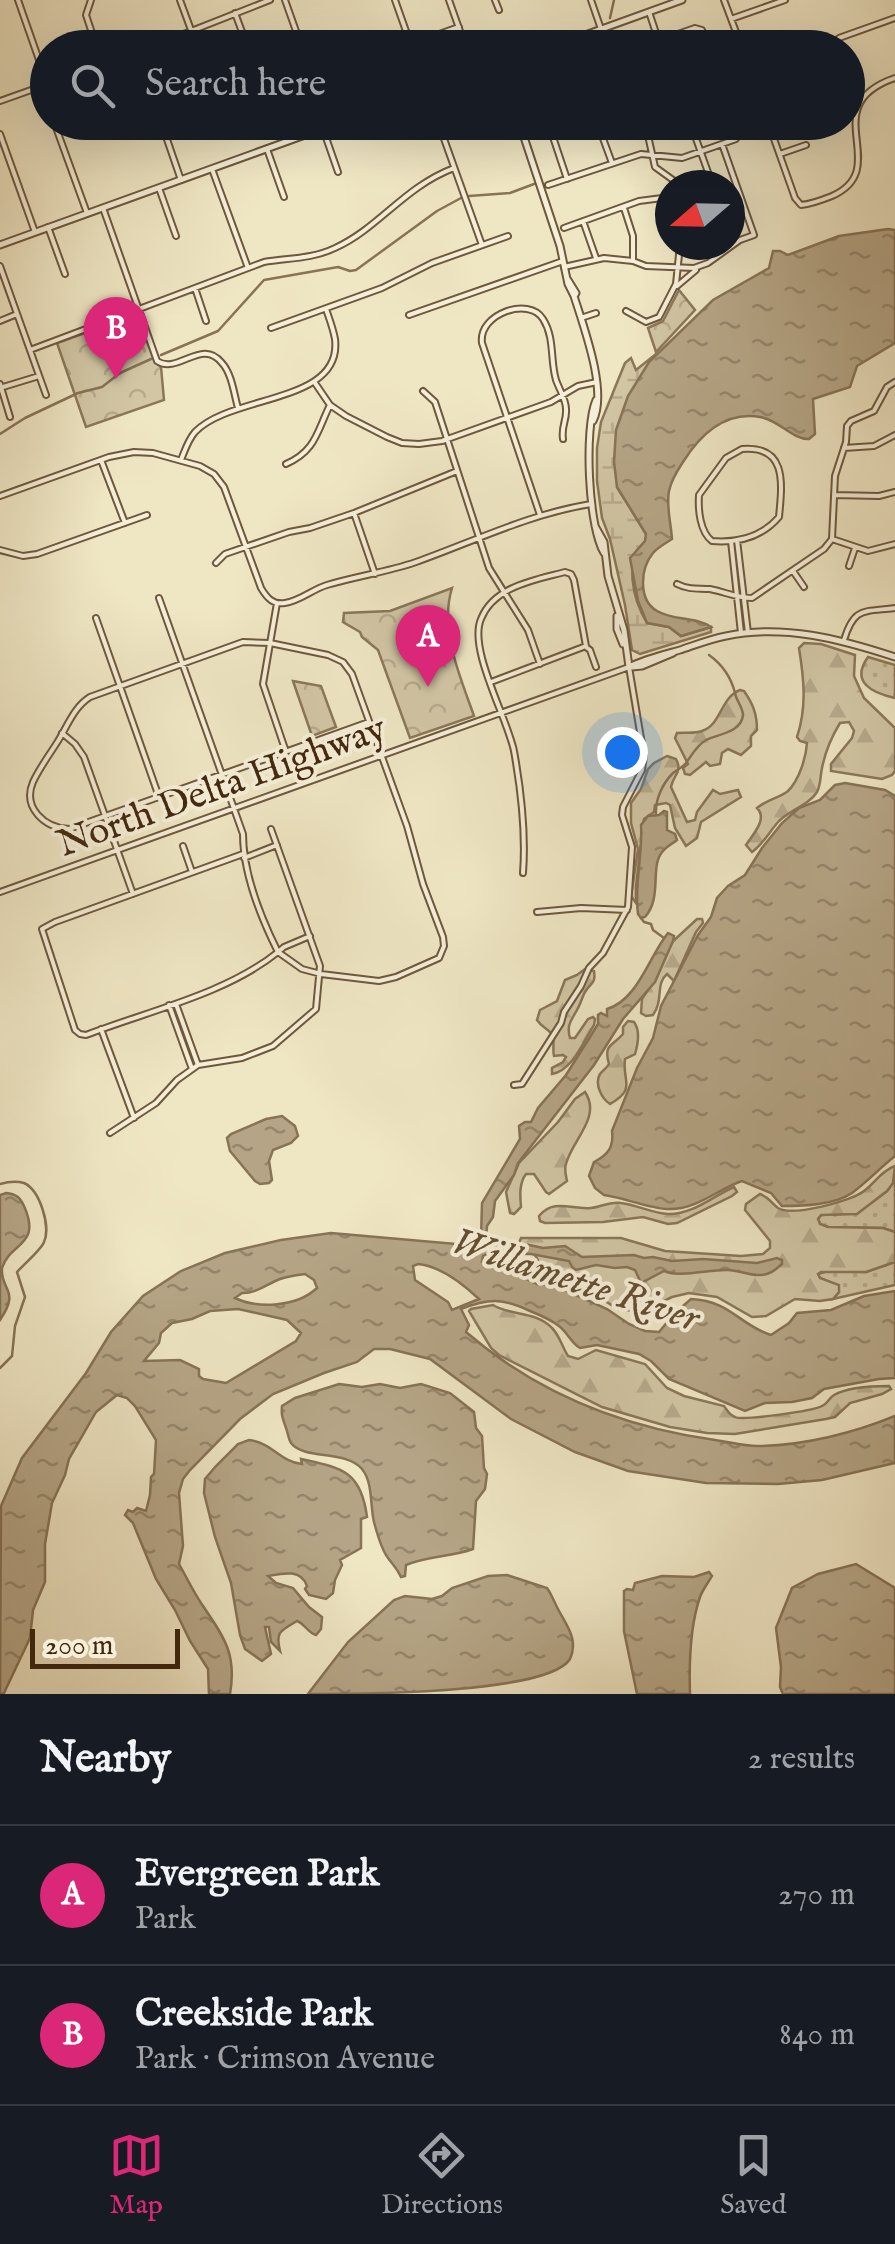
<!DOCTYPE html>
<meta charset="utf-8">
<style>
:root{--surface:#171b24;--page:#20242c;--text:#f1f3f6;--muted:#9ea1a6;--line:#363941;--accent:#db2777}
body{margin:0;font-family:"IM FELL English",serif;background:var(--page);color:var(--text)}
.compass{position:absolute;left:655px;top:170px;width:90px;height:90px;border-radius:50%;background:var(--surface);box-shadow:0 10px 40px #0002;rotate:250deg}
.scale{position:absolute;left:30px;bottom:25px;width:150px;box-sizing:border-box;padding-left:10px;border:5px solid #43280e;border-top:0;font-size:28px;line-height:35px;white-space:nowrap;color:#43280e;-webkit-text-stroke:8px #f5efd9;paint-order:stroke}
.you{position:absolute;left:622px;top:752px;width:35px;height:35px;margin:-25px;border:8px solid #fff;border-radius:50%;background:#1a73e8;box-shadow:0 0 0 15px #1a73e833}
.badge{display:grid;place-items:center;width:65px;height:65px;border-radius:50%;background:var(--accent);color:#fff;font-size:32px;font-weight:700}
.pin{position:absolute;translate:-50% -82px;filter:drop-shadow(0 2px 5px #0008)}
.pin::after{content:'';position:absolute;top:52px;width:35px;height:30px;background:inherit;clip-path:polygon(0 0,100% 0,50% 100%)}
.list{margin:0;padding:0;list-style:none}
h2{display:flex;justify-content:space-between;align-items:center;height:130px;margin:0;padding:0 40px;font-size:42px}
h2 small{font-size:32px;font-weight:400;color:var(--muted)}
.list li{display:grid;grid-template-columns:65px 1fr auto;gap:30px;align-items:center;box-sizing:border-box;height:140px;padding:0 40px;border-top:2px solid var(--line)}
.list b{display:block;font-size:38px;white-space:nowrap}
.list p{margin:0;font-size:32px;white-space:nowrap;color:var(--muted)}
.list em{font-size:32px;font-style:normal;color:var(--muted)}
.icon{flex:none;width:55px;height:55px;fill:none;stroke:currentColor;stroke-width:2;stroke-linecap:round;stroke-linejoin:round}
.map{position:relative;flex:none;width:895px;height:1694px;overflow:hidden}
.search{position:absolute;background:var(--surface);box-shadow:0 10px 40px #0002;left:30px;right:30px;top:30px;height:110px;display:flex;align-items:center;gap:25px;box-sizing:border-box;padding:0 35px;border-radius:55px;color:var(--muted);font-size:38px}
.sheet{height:410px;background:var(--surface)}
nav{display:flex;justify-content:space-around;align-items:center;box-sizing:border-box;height:140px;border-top:2px solid var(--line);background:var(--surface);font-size:28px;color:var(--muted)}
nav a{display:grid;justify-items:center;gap:5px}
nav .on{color:var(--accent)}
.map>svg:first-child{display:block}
</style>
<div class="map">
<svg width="895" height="1694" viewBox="0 0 895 1694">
<defs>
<pattern id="grass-dots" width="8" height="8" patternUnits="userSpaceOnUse" patternTransform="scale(2.5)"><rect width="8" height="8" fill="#d2c6a5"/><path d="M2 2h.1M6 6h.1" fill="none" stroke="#b6aa8d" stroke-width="1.8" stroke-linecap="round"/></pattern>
<pattern id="forest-firs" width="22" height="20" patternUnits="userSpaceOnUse" patternTransform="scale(2.5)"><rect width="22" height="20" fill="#d2c6a5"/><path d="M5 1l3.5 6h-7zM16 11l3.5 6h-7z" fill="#b6aa8d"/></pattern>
<pattern id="wetland-marsh" width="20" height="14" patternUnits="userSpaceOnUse" patternTransform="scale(2.5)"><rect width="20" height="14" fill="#d2c6a5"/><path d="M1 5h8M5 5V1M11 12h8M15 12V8" fill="none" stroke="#b6aa8d"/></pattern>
<pattern id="park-crowns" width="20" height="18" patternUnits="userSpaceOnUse" patternTransform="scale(2.5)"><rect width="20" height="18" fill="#d2c6a5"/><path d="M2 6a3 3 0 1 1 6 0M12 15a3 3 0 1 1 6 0" fill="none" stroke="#b6aa8d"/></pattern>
<pattern id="water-ripples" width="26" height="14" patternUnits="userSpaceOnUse" patternTransform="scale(2.5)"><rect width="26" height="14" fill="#b5a586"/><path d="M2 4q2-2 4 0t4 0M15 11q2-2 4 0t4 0" fill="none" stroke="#95866c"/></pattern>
</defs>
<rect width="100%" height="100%" fill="#efe6c4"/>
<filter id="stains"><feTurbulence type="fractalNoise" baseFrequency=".002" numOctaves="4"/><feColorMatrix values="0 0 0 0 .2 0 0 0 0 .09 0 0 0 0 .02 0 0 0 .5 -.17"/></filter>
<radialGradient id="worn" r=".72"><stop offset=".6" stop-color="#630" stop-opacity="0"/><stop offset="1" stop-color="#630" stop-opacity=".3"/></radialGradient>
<path fill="url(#grass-dots)" stroke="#8a775a" stroke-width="2.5" d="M 868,657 L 895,665 L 895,698 C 872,693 850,682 868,657 Z
M 895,1176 L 895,1232 L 883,1228 L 828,1227 L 820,1224 L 818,1219 L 821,1215 L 857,1213 L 887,1191 L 893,1183 Z
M 895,1262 L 895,1285 L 833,1299 L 839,1292 L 838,1286 L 820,1278 L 818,1274 L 828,1271 L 866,1272 Z"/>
<path fill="url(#forest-firs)" stroke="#8a775a" stroke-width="2.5" d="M 804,643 L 821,644 L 855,655 L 854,676 L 864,698 L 895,728 L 895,771 L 892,775 L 882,779 L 831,771 L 831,764 L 852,738 L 854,731 L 849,722 L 840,723 C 832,736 825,753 822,768 C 820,777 821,784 817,792 C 809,805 790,810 779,821 C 769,832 764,843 752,852 L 746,845 C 753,834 768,819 757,808 C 766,800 779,798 788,791 C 799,780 806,758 807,743 L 800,741 L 797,737 C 807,707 804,679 799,648 Z
M 740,690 L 744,691 C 753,704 757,714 757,730 L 751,736 L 751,746 L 741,755 L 728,749 L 722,753 L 720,764 L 710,766 L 706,762 L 690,775 L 685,774 L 683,768 L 688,764 L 675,738 L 677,733 C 685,732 694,734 702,731 C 722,724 720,698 740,690 Z
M 667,756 L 676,759 C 683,772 673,775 671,787 L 687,822 L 695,820 L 697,812 L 713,790 L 720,794 L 738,790 L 741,797 L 701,822 L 697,838 L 686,846 L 675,828 L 670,805 L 666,803 L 655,805 L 654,812 L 644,819 L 636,886 L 636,903 L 631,896 L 638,849 L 631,823 L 631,803 L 641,789 L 648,769 L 654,763 Z
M 697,919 L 702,919 L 703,923 L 696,932 L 674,981 L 667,974 C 655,984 664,1000 653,1015 L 646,1016 L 641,1013 L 642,999 L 657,976 L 670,944 Z
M 585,969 L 594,971 C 596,984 591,982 585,992 C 582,997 581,1003 578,1008 C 572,1020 566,1024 570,1038 L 575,1038 L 588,1019 L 593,1017 L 595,1019 L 594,1025 C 584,1041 572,1071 552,1074 L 552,1068 L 563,1062 L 566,1057 L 563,1055 L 554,1056 C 552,1048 556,1039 550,1032 C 545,1027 541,1026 537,1020 L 540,1010 L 557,1001 L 565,980 L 577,975 Z
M 628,1021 L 634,1022 C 640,1030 638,1044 635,1054 L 625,1059 C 622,1083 637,1088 610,1104 C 602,1099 594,1084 600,1074 C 603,1070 607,1068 609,1064 C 603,1044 613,1046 623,1034 L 623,1027 Z
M 585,1092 C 602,1117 572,1140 566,1164 C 564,1169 566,1176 567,1181 L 549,1194 L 546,1192 L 534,1174 L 526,1174 C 519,1183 520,1196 521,1207 L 514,1214 L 510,1213 L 506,1192 L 519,1163 L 558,1122 L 575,1099 Z
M 895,1166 L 893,1183 L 887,1191 L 857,1214 L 821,1215 L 818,1219 L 820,1224 L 828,1227 L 883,1228 L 895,1232 L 895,1262 L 866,1272 L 821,1272 L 818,1274 L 820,1278 L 839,1285 L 839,1292 L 833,1299 L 820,1301 L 795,1299 L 766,1316 L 752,1317 L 717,1297 L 689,1293 L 672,1297 L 641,1312 L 618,1309 L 592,1293 L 545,1280 L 531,1278 L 526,1273 L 526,1268 L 535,1265 L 538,1260 L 531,1249 L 519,1243 L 521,1238 L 621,1238 L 665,1251 L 741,1256 L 763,1254 L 770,1248 L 770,1241 L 745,1210 L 746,1204 L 760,1194 C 769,1197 771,1203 778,1208 C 792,1217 852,1201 864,1191 C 875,1183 881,1171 895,1166 Z
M 734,1187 L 737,1192 L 732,1196 L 677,1223 L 668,1224 L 643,1217 L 603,1222 L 545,1223 L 540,1221 L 539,1216 C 554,1198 572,1210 591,1208 C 602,1207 609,1201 621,1203 C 637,1205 652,1213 668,1214 C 692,1215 713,1196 734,1187 Z
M 493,1305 C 511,1316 536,1311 552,1328 C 560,1336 562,1347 568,1356 L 578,1359 L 596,1350 L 645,1364 L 667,1388 L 684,1396 L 724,1406 C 728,1411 729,1415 735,1417 C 742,1421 813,1411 822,1406 C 827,1404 829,1398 834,1395 C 848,1387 873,1386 889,1386 L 891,1389 L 882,1394 L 850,1403 L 835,1417 L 826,1419 L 735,1434 L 707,1433 L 670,1427 L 602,1407 L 499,1355 L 491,1348 L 469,1311 L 471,1309 Z"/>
<path fill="url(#wetland-marsh)" stroke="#8a775a" stroke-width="2.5" d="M 656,354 L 649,362 L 617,487 L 646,534 L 646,541 C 623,560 633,600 647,623 L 669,627 L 681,636 L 711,627 L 711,632 L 640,654 L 632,650 L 625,605 L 610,539 L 602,518 L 597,481 L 597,448 L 601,422 L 625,363 L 631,358 L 636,370 Z"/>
<path fill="url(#park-crowns)" stroke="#8a775a" stroke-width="2.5" d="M 679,290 L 695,310 L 656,352 L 648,328 L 663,321 Z
M 133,316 L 139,318 L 154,360 L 161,367 L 164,400 L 86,427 L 57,343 Z
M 452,588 C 439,630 460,676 474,716 L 410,738 L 378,650 L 362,637 L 360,632 L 343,622 L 344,613 L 390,611 Z
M 293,681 L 321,686 L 336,727 L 312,736 Z"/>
<path fill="url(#water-ripples)" stroke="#877356" stroke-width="2.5" fill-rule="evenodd" d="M 888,229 L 895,230 L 895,343 L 857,366 L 850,387 L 813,399 L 815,434 L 809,439 C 793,440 779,420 760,417 C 725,411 700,435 683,462 C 677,471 671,481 669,491 C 666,506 671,523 672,539 C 666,543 658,547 653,553 C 640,569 638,600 657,611 C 674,621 695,616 711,627 L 681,636 L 669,627 L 647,623 L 638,601 L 630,558 L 645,541 L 646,534 L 617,487 L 614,462 L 616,430 L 628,396 L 649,362 L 713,300 L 769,268 L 773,251 L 780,251 L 788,255 L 839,236 Z
M 845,783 L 885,790 L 895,796 L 895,1156 C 880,1168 867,1182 852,1193 C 834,1205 804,1206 782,1206 L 771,1193 L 742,1181 C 718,1189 695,1211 667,1209 C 648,1208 625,1198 604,1195 L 595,1188 L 589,1176 L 594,1162 C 608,1155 614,1147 612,1131 L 637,1068 L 653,1038 L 661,1006 L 698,935 L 711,917 L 717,898 L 728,886 L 745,875 L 762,848 L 782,823 L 799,808 L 820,800 L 835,785 Z
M 664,811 L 667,812 L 667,830 L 675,834 L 677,840 C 672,844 667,846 663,851 C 649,866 663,897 645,917 L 641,918 L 638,914 C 634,884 643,855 641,825 L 648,816 L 659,815 Z
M 668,933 L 674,936 L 673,941 L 655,982 L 623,1019 L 594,1065 L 518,1163 L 514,1175 L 495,1201 L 493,1217 L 487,1226 L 486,1242 L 495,1245 L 525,1244 L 543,1248 L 565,1246 L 582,1257 L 634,1255 L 644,1258 L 653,1257 L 672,1261 L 703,1259 L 757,1263 L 777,1258 L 782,1260 L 782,1264 C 775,1270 770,1275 760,1275 C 749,1276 739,1270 728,1270 C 711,1269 677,1278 664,1271 L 641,1283 L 635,1270 L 627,1267 L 615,1268 L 596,1265 L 576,1270 L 572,1267 L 569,1261 L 531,1254 L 489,1253 L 483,1256 L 482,1262 L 508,1270 L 537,1284 L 556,1286 L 607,1309 L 629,1324 L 645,1331 L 659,1332 L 675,1313 L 691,1299 C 731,1301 739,1325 771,1335 L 789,1323 L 797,1313 L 831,1310 L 864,1296 L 895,1291 L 895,1378 L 879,1379 L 824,1389 L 812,1398 L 792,1402 L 765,1403 L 745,1411 L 669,1379 L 651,1361 L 639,1354 L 597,1345 L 580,1348 C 571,1343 568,1333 559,1326 C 550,1319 540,1315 530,1311 C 503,1298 489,1298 461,1309 L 469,1325 L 466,1332 C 538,1394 622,1427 715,1440 C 730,1442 746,1447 761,1446 C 805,1445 854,1433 895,1416 L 895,1463 L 822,1480 L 778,1484 L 706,1483 L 628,1471 L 575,1452 L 511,1419 L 430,1359 L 390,1349 L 374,1349 L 357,1362 L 324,1373 L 273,1394 L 240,1419 L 190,1470 L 183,1479 L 179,1493 L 183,1546 L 179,1564 C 187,1578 194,1593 203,1606 C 224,1637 237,1654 230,1694 L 209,1694 L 208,1669 L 190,1641 L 175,1610 L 156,1579 L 133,1523 L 125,1515 L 128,1510 L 133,1512 L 137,1508 L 146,1511 L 150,1495 L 151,1477 L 154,1474 L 156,1440 L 135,1406 L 127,1398 L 117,1395 L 96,1412 L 69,1459 L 65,1475 L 52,1503 L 45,1544 L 45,1582 L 33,1610 L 30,1638 L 4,1693 L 0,1694 L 1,1506 L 22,1458 L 86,1373 L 111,1332 L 143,1296 L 181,1271 L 225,1253 L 281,1240 L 331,1233 L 456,1244 L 478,1241 L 481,1238 L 482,1203 L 520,1139 L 519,1126 L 525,1122 L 531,1122 L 538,1108 L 566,1075 L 590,1037 L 598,1024 L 598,1015 L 601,1013 L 607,1016 L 607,1009 C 638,1000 649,956 668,933 ZM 418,1264 C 441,1266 463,1284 479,1299 L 452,1310 L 448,1302 L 415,1280 L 413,1266 ZM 305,1274 L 314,1280 L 317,1288 C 297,1307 258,1309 235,1298 L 242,1293 C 255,1294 267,1284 280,1279 C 288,1276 297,1275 305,1274 ZM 238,1309 L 287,1320 L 301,1333 L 296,1341 L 226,1383 L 203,1379 L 199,1376 L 199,1369 L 180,1360 L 144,1361 L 159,1343 L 161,1333 L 172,1323 L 192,1319 L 210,1311 Z
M 282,1116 L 295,1126 L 298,1136 L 291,1143 L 273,1150 L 269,1161 L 272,1180 L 269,1183 L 260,1184 L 255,1181 L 230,1151 L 227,1138 L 231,1134 L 266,1119 Z
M 6,1193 C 16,1194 20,1197 24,1206 C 42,1246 10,1242 2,1268 C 0,1291 21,1289 0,1320 L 0,1195 Z
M 339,1384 L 362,1387 L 380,1384 L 400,1388 L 421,1384 L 450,1393 L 474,1412 L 476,1428 L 482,1436 L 484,1468 L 487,1474 L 485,1489 L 476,1501 L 473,1549 C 451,1557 428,1556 406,1565 L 405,1576 L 401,1577 C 397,1568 393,1565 388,1558 C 381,1549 377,1533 374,1522 C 370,1506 373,1482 362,1469 C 346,1450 304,1460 291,1443 C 288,1438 288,1433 286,1428 C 283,1419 281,1416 282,1406 L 295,1398 Z
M 249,1440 C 273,1443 280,1462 302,1464 L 301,1459 C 341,1468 361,1470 367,1517 L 361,1519 L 361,1548 L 340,1560 L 342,1565 L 335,1580 L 333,1593 L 326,1599 L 309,1595 L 305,1589 L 307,1586 C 301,1569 284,1573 268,1576 L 276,1583 L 293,1588 L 309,1607 L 322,1617 L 321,1629 L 316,1635 C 308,1633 305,1624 297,1621 C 281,1631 275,1631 280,1651 L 271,1642 L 269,1627 L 265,1627 L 271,1654 L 262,1661 L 245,1649 L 240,1635 L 231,1583 L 215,1537 L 204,1493 L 205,1479 L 216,1466 L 238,1444 Z
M 856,1564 L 895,1588 L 895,1694 L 783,1694 L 780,1687 L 781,1667 L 776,1628 L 792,1588 L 818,1574 Z
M 709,1572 L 712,1576 C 708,1583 703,1589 700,1597 C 690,1626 689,1663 690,1694 L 637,1694 L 624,1631 L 624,1591 L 627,1589 L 633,1590 L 635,1583 L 662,1576 L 694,1577 Z
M 507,1575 L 547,1588 C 552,1595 554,1602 558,1609 C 566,1625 579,1639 570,1659 C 548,1694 355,1694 308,1694 L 348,1642 L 394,1600 L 405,1596 L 432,1599 L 442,1596 L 452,1588 L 488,1576 Z"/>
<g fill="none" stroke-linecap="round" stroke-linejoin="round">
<path stroke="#877356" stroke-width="2.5" d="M 610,18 L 614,0
M 469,196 L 510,193 L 534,184
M 161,355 L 218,331 L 264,280 L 338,267 L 350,271 L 356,270 L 437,211 L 461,198
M 0,434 L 25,418 L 78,393 L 102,387 L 120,373 L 151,359
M 656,815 C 655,800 662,784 673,773 C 679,768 681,769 686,763 C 692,755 696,746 706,740 C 718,734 741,733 743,715 C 743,708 736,700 735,693 C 731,677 723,665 709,655
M 641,918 L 644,922 L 651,924 L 653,930 L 664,938
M 0,1184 C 7,1182 17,1181 24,1183 C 40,1190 51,1227 44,1242 C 41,1250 25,1263 17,1272 L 25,1297 L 15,1326 L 12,1356 L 0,1368"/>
<defs>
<path id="minor" d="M 18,0 L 39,60 L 39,80 L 48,103
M 91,0 L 86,15 L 97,48
M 180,0 L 191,30
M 285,0 L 302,48
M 395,0 L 412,48
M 449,0 L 466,48
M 495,0 L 499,10
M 591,0 L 601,29
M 724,0 L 742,48
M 649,12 L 661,48
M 235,13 L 248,48
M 731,19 L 785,0
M 613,35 L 618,48
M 411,44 L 459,27
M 148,48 L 270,0
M 638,48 L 695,28 L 702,30 L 710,48
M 829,48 L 839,38 L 895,18
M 0,101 L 48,84
M 54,122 L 87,213
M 161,122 L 181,180
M 276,122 L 289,141
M 438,122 L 482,245
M 548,122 L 567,179
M 597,122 L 612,163
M 645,122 L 655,167 L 680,185
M 690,122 L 709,175
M 768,122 L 795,198 L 801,205 C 812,204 822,200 832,196 C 895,168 813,106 895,78
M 120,128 L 123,122
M 323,129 L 338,172
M 0,134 L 35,232
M 267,149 L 284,197
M 780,154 L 806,145
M 212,169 L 248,268
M 548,185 L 641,154 L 682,158 L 736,139 L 739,132 L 737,122
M 159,188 L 176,236
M 103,208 L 157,361 C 178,375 202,337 222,363 C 232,374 234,394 238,408
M 624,208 L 633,236 L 633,261
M 583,221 L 596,258
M 48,227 L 65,274
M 564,228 L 639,201 L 670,197
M 0,266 L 46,395
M 564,267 L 604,258 L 633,261 L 646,266 L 694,268 L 708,263 L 740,240 L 754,235 L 722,144
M 677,286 L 696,270
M 195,288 L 206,321
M 626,311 L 646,322 L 659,317 L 676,284 L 680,245
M 409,315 L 563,261
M 581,318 L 596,313
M 0,321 L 17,314
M 271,328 L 382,288 L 432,263 L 508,236
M 30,350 L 264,262 C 288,258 312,259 335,248 C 379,228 404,187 454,168
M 315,383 L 330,405 L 346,416 L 387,437 L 402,443 L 419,444 L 442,441 L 551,402 L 578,386 L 597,382
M 0,384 L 10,417
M 3,387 L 39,376
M 423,391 L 435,402 L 489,568 L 528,630 L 540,664
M 844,448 L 874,446 L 895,435
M 742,449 C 788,445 782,485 779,517 C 762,537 737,543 712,541 C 700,532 698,510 699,495 L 726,458 Z
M 101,460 L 125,523
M 181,460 C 185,450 188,440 195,432 C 231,394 343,404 335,339 C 333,328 329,318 326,309
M 286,464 C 316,451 317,431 330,405
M 834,495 L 879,496 L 895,492
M 0,496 L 109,457 L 134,452 L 153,453 L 200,466 L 214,474 L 224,487 L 261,588 C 267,598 273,605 285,603 C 300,601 313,589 327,585 C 357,576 387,572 416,562 C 475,541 529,514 591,504
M 354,513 L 375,574
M 540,515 L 482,343 C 478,314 529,296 543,319 C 555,338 550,360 556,380 C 559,389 566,399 566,409 C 567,420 561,426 563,439
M 832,539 L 868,551 L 895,544
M 737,540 L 748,633
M 731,541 L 741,633
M 0,550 L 23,556 L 37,554 L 147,515
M 216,563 L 225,554 L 289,532 L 310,528 L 354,513 L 457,471
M 849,566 L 855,548
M 793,571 L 804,587
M 677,584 C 689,590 698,588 710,589 C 725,592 737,598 752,598 L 824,549 L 832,539 L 835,476 L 846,442 L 847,426 L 851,421 L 874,411 L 887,387 L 895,382
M 159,598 L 243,834 C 243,872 261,918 278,952 C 226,994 148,1011 86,1035 L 80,1034 L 75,1030 L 42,929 L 55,922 L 243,854
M 277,603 L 263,684 L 286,752
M 96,618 L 159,797
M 844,640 C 854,607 863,612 895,608
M 586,647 L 590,650 L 596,667
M 491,682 L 586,646 L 574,580 L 571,574 L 565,572 C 535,580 494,586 481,619 C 468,649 507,717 514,751 C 521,790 526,834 523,873
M 62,733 L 75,744 L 84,757 L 133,894
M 183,846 L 192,872
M 244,858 L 277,845
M 0,892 L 629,667 L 644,756 L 642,770 L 623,807 L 622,815 L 632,847 L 628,907 L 603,953 L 589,968 L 581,986 L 564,1012 L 561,1023 L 522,1084 L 514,1085
M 537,912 L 581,908 L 627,910
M 310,936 L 284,947 L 278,952 L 302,969 L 321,974 L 379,981 L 396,977 L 439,958 L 444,946 L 443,937 L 423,884 L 407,826 L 352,674 L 343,662 L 328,655 L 270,643 L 243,642 L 90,697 C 74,707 68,725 58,741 C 50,754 40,767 33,782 C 22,808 45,828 69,829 L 369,722
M 176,1004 L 198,1065
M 169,1005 L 192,1069
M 101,1029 L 134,1118
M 110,1133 L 156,1103 L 177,1080 L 198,1065 L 242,1058 L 273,1046 L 316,1009 L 320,966 L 271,829"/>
<path id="tertiary" d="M 549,48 L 682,0
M 519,122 L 560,246 L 568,284 L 574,296
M 0,245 L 341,122
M 568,280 L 576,293 L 574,296 C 584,328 608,392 593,421
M 596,400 C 584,427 588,527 604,553
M 595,526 L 604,542 L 608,576 L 624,630 L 629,667
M 617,616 L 617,629 L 623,644
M 629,667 C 645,659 662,655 680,650 C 695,645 710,639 726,636 C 784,624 840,639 895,657
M 632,667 L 642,666 L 673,653"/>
</defs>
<use href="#minor" stroke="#6e583c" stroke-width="8"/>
<use href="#tertiary" stroke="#6e583c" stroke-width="9"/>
<use href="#minor" stroke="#f5efd9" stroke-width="4"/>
<use href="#tertiary" stroke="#f5efd9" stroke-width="5"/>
</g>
<g text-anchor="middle" stroke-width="8" stroke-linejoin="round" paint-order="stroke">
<g font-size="38" fill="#43280e" stroke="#f5efd9">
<text transform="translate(221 785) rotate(-20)" y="13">North Delta Highway</text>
</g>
<g font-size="40" font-style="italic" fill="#654e32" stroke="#f5efd9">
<text transform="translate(576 1278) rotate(18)" y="14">Willamette River</text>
</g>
</g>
<rect width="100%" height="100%" filter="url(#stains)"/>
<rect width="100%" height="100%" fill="url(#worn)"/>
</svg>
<svg class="compass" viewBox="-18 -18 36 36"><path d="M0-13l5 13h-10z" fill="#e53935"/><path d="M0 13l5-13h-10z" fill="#9ea1a6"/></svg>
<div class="scale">200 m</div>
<div class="you"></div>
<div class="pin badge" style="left:428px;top:687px">A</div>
<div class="pin badge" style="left:116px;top:379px">B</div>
<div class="search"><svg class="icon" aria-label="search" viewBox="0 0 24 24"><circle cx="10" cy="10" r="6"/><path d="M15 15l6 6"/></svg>Search here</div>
</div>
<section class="sheet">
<h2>Nearby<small>2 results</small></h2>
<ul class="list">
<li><span class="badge">A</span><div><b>Evergreen Park</b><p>Park</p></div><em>270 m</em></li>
<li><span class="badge">B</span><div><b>Creekside Park</b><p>Park · Crimson Avenue</p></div><em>840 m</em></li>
</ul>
</section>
<nav>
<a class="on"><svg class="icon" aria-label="map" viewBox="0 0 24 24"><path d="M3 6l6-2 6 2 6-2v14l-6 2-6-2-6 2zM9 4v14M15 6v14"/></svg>Map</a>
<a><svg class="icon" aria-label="directions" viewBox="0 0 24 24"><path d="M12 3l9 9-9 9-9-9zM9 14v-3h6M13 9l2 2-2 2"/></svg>Directions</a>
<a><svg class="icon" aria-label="saved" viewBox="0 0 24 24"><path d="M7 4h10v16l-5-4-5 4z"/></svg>Saved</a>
</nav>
